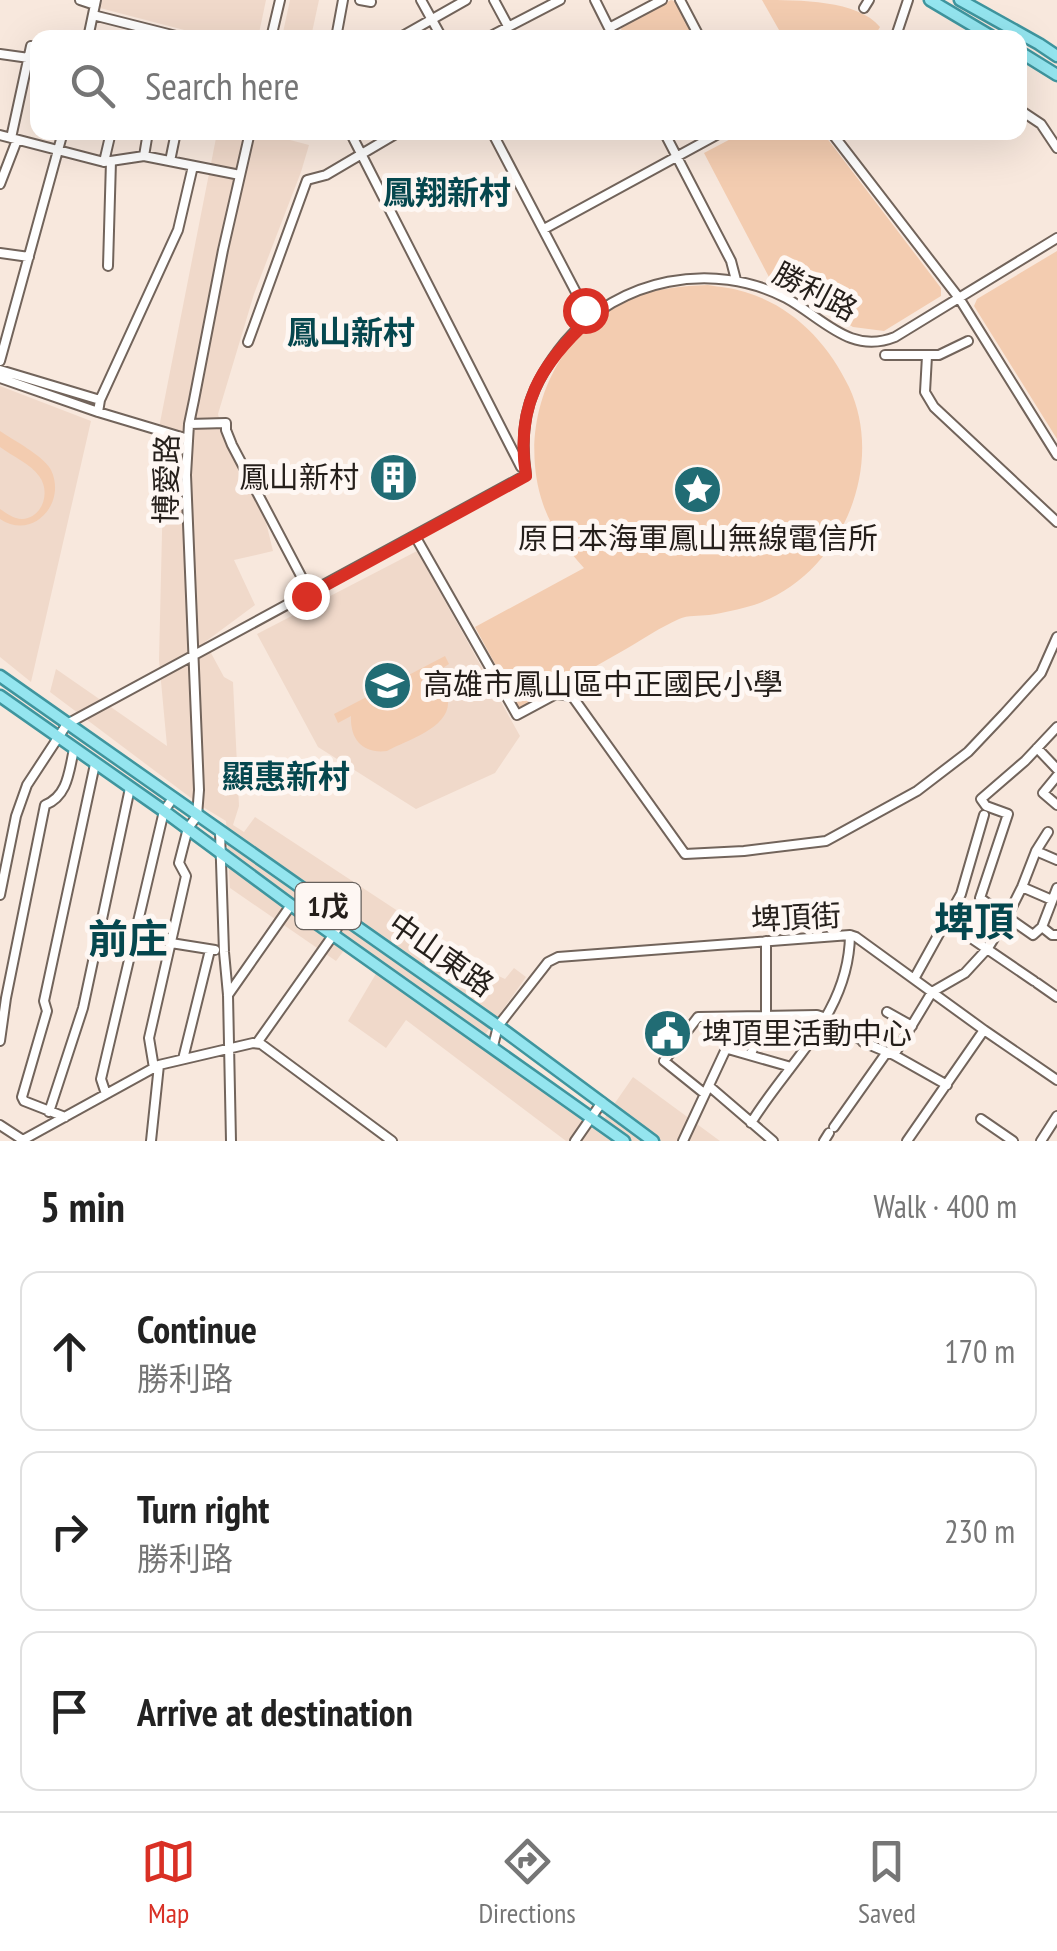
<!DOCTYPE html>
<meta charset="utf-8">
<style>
:root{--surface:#fff;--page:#f2f2f2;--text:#222;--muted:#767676;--line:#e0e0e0;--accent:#d93025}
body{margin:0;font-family:"PT Sans Narrow","Noto Sans TC",sans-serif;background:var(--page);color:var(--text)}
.stop{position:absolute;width:30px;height:30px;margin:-22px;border:8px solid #d93025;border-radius:50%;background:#fff}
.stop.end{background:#d93025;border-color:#fff;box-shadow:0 2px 10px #0008}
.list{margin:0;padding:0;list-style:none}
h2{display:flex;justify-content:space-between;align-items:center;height:130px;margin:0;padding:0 40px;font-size:42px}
h2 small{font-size:32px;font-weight:400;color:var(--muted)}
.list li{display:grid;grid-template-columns:65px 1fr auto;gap:30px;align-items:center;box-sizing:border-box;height:160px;margin:0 20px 20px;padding:0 20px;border:2px solid var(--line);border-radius:20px}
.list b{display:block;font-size:38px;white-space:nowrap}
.list p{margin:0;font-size:32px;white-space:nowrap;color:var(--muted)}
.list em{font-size:32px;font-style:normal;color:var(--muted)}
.icon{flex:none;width:55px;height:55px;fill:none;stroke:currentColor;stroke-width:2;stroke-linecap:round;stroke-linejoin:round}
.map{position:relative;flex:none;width:1057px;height:1141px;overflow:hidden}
.search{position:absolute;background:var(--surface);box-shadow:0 10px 40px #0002;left:30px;right:30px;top:30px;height:110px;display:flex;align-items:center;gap:25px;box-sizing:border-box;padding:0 35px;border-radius:20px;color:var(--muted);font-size:38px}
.sheet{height:670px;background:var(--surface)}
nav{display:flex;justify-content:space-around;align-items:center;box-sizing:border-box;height:140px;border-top:2px solid var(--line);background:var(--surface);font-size:28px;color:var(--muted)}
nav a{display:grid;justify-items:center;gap:5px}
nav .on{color:var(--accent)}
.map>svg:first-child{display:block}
</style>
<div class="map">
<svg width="1057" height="1141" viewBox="0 0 1057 1141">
<rect width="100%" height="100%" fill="#f8e8dd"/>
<path fill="#f0d9ca" d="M 102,0 L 266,0 L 258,38 L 211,37 L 100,8 Z
M 290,0 L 319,0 L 311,37 L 282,37 Z
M 217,133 L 291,133 L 290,140 L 309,145 L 301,172 L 254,294 L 218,414 L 225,442 L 266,522 L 273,551 L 234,560 L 255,605 L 205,642 L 224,677 L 233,682 L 239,806 L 233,825 L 244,832 L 255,817 L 492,973 L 505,979 L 514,968 L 526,977 L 480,1042 L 599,1126 L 633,1077 L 720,1141 L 566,1141 L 406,1020 L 386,1048 L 348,1021 L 377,972 L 345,949 L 336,961 L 230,888 L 226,821 L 203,807 L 50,692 L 56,669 L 167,746 L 159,660 L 163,491 L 165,473 L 179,476 L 179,457 L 155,448 Z
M 0,386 L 91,421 L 31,682 L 0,657 Z
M 417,551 L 520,736 L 495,773 L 416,809 L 318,747 L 257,634 Z"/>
<path fill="#f3ccb0" d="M 671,0 L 678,2 L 696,37 L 622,37 L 621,27 Z
M 762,0 C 799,0 858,0 880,27 L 874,37 L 783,37 Z
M 742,133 L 823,133 L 941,288 L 941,296 L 884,331 L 853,327 L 770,279 L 704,153 Z
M 1057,251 L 1057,439 L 974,306 L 977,299 Z
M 708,285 C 720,287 733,288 745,292 C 793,306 828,343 849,387 C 887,468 839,577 754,605 C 740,609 723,613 709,615 C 699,616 688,615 679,619 C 661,627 643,639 626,649 C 591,669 555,689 520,710 L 475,627 L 584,568 C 567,549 551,528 543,504 C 516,424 554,331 632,298 C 657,288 682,286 708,285 Z
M 0,431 C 13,440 44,456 51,470 C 67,503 33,541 0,519 L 0,509 C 6,513 14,519 22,519 C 43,518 51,491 39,476 C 31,464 12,456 0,447 Z
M 445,656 L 449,664 L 430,676 C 441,682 447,688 448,701 C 450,728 407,740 387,751 C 363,754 350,740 351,716 L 338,723 L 334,714 Z"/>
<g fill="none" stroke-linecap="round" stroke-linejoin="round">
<defs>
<path id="minor" d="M 80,0 L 95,5
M 360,0 L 371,2
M 421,0 L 442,38
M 494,0 L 508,26
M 595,0 L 614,38
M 680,0 L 700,38
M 864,8 L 869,0
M 93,15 L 184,38
M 609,28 L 662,0
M 896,36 L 908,0
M 88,38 L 96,0
M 271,38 L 280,0
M 336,38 L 343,0
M 399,38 L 466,0
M 487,38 L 560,0
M 0,54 L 29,58
M 1020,110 L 1041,124 L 1057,148
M 350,132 L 521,467
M 492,132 L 590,319
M 664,132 L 731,261 L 736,280
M 831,132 L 959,298 L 1057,455
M 0,135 L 104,162 L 144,156 L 240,175
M 11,138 L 31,46 L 38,48
M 144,156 L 148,132
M 170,161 L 176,132
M 104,162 L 111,132
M 0,184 L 17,140
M 544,229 L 722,132
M 0,253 L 29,257
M 108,266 L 111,161
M 248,342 L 307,180 L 326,175 L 399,132
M 885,355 L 939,355 L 968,341
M 927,356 L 925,392 L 934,407 L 1057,522
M 0,361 L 63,132
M 0,370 L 100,400
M 0,378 L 98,412 L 188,439
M 98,412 L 100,400 L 178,230 L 193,166
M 189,424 L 226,423 L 226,430 L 232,445 L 310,593
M 415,536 L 517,715 L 556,694 L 572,696 L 685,854 L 744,851 L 826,841 L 917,791 L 968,752 L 1004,714 L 1041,673 L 1057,637
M 1037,748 L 1057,769
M 1057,776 L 1043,793 L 1057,805
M 220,832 L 224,952 L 228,995 L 231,1141
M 1036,851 L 1057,860
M 1022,887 L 1052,900
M 0,895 L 16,816 L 27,785 L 67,724 L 526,475 C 518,420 530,385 565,342 C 619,278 713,260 786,298 C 823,318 850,355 895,337 L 1057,238
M 946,921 L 1034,981
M 1042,927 L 1033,935 L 980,898 L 1008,814 L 986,806 L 981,799 L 1025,761 L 1057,727
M 1042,927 L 1057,888
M 1042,927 L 1052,935 L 1057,935
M 171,943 L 215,950
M 914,979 L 961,894 L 984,815
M 1037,983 L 1057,997
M 228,995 L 291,905
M 887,1012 L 912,1026
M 984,1030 L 1057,1080
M 0,1041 L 6,998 L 45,805 C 68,796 69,771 74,749
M 863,1042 L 894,1055 L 947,1085
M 257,1043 L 334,934 L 343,917
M 493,1046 L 498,1026 L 548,962 L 558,957 L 850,935 L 856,937 L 984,1030 L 907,1141
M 751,1054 L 766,1017 L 766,941
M 894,1055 L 932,992 L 965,973 L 988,948 L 1007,917 L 1022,887 L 1036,851 L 1048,832
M 183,1059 L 210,950
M 154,1068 L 149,1038 L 186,876 L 179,863 L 188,828 L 197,816 L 199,790 L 186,475 L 189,424 L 194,400 L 223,250 L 250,132
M 709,1086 L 773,1141
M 106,1094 L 101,1079 L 164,811 L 173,798
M 705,1094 L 664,1061 L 698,1017 L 817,1015 L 826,1018 L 866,1043
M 49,1112 L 83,1008 L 130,788
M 65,1117 L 24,1101 L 22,1097 L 47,1011 L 44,1001 L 95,764
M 981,1119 L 1013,1141
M 751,1123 C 789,1061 849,1014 850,935
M 0,1125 L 23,1140
M 834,1127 L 887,1052
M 21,1141 L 159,1065 L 253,1043 L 261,1044 L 392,1141
M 151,1141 L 159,1065
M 575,1141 L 602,1102
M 683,1141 L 725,1051 L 728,1049 L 791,1067
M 824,1141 L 829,1133
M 1041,1141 L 1057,1116"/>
<path id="major" d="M 930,0 L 994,38
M 960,0 L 1039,44 L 1057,56
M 1020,52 L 1057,75
M 0,676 L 498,1026 L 653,1141
M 0,696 L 164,811 L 291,905 L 624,1141"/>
</defs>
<use href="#minor" stroke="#72645b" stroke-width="12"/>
<use href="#major" stroke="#3f959e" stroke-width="15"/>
<use href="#minor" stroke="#fff" stroke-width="8"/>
<use href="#major" stroke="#94e5ef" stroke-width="10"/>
</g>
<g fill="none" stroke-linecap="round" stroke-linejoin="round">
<path stroke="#d93025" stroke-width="12" d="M 306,596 L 526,476 C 515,407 540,364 590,319 L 585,310"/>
</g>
<defs>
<symbol id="building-disc" viewBox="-11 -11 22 22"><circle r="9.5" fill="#216c74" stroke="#fef7f3"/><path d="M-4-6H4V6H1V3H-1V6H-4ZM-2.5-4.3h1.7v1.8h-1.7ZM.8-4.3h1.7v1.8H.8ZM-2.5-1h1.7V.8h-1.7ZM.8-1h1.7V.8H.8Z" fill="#fff"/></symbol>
<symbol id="sight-disc" viewBox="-11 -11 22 22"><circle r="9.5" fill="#216c74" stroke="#fef7f3"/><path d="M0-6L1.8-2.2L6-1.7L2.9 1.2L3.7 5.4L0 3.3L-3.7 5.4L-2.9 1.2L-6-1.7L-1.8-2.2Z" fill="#fff"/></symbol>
<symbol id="school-disc" viewBox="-11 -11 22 22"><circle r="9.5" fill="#216c74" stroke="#fef7f3"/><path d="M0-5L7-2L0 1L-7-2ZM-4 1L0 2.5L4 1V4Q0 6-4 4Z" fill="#fff"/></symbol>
<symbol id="civic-disc" viewBox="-11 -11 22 22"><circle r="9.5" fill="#216c74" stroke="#fef7f3"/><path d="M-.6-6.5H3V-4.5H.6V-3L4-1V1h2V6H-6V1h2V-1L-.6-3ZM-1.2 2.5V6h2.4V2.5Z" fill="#fff"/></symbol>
</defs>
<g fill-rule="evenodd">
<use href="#building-disc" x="366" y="450" width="55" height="55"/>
<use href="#sight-disc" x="670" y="462" width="55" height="55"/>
<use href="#school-disc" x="360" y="658" width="55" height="55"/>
<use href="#civic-disc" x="640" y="1006" width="55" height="55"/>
</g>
<g text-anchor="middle" stroke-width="10" stroke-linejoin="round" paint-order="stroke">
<rect fill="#fef7f3" stroke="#66605c" stroke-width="2.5" x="295.5" y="883" width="65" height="46" rx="8"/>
<g font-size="28" font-weight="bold" fill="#251f1b">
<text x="328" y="916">1戊</text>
</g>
<g font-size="30" fill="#251f1b" stroke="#fef7f3">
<text transform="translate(815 292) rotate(28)" y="10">勝利路</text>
<text transform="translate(167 479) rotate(-89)" y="10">博愛路</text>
<text transform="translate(796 918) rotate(-3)" y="10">埤頂街</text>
<text transform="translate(441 955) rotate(35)" y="10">中山東路</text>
</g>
<g font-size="30" fill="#251f1b" stroke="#fef7f3" text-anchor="start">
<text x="359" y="488" text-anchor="end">鳳山新村</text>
<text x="698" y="549" text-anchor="middle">原日本海軍鳳山無線電信所</text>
<text x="423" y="695">高雄市鳳山區中正國民小學</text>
<text x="702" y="1044">埤頂里活動中心</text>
</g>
<g font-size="32" font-weight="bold" fill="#05474e" stroke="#fef7f3">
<text x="447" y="204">鳳翔新村</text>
<text x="351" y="344">鳳山新村</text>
<text x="286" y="788">顯惠新村</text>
</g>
<g font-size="40" font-weight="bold" fill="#05474e" stroke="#fef7f3">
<text x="974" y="936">埤頂</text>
<text x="128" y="953">前庄</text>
</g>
</g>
</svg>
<div class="stop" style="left:585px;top:310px"></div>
<div class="stop end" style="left:306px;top:596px"></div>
<div class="search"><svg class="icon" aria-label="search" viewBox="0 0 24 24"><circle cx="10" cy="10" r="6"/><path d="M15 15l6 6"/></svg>Search here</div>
</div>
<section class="sheet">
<h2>5 min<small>Walk · 400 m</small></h2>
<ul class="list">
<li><svg class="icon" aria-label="ahead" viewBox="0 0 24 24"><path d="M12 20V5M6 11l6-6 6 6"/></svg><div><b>Continue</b><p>勝利路</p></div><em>170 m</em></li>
<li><svg class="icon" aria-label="right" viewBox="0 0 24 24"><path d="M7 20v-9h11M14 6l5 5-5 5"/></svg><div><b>Turn right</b><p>勝利路</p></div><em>230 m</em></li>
<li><svg class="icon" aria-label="arrive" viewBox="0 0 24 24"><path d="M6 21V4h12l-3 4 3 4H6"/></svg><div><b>Arrive at destination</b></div></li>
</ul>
</section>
<nav>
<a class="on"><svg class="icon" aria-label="map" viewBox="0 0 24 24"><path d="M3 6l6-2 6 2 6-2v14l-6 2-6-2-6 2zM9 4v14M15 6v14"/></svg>Map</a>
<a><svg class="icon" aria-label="directions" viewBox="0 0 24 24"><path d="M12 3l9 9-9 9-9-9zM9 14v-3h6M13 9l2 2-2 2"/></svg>Directions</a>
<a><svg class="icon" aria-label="saved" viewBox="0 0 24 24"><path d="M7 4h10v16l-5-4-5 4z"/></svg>Saved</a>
</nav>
